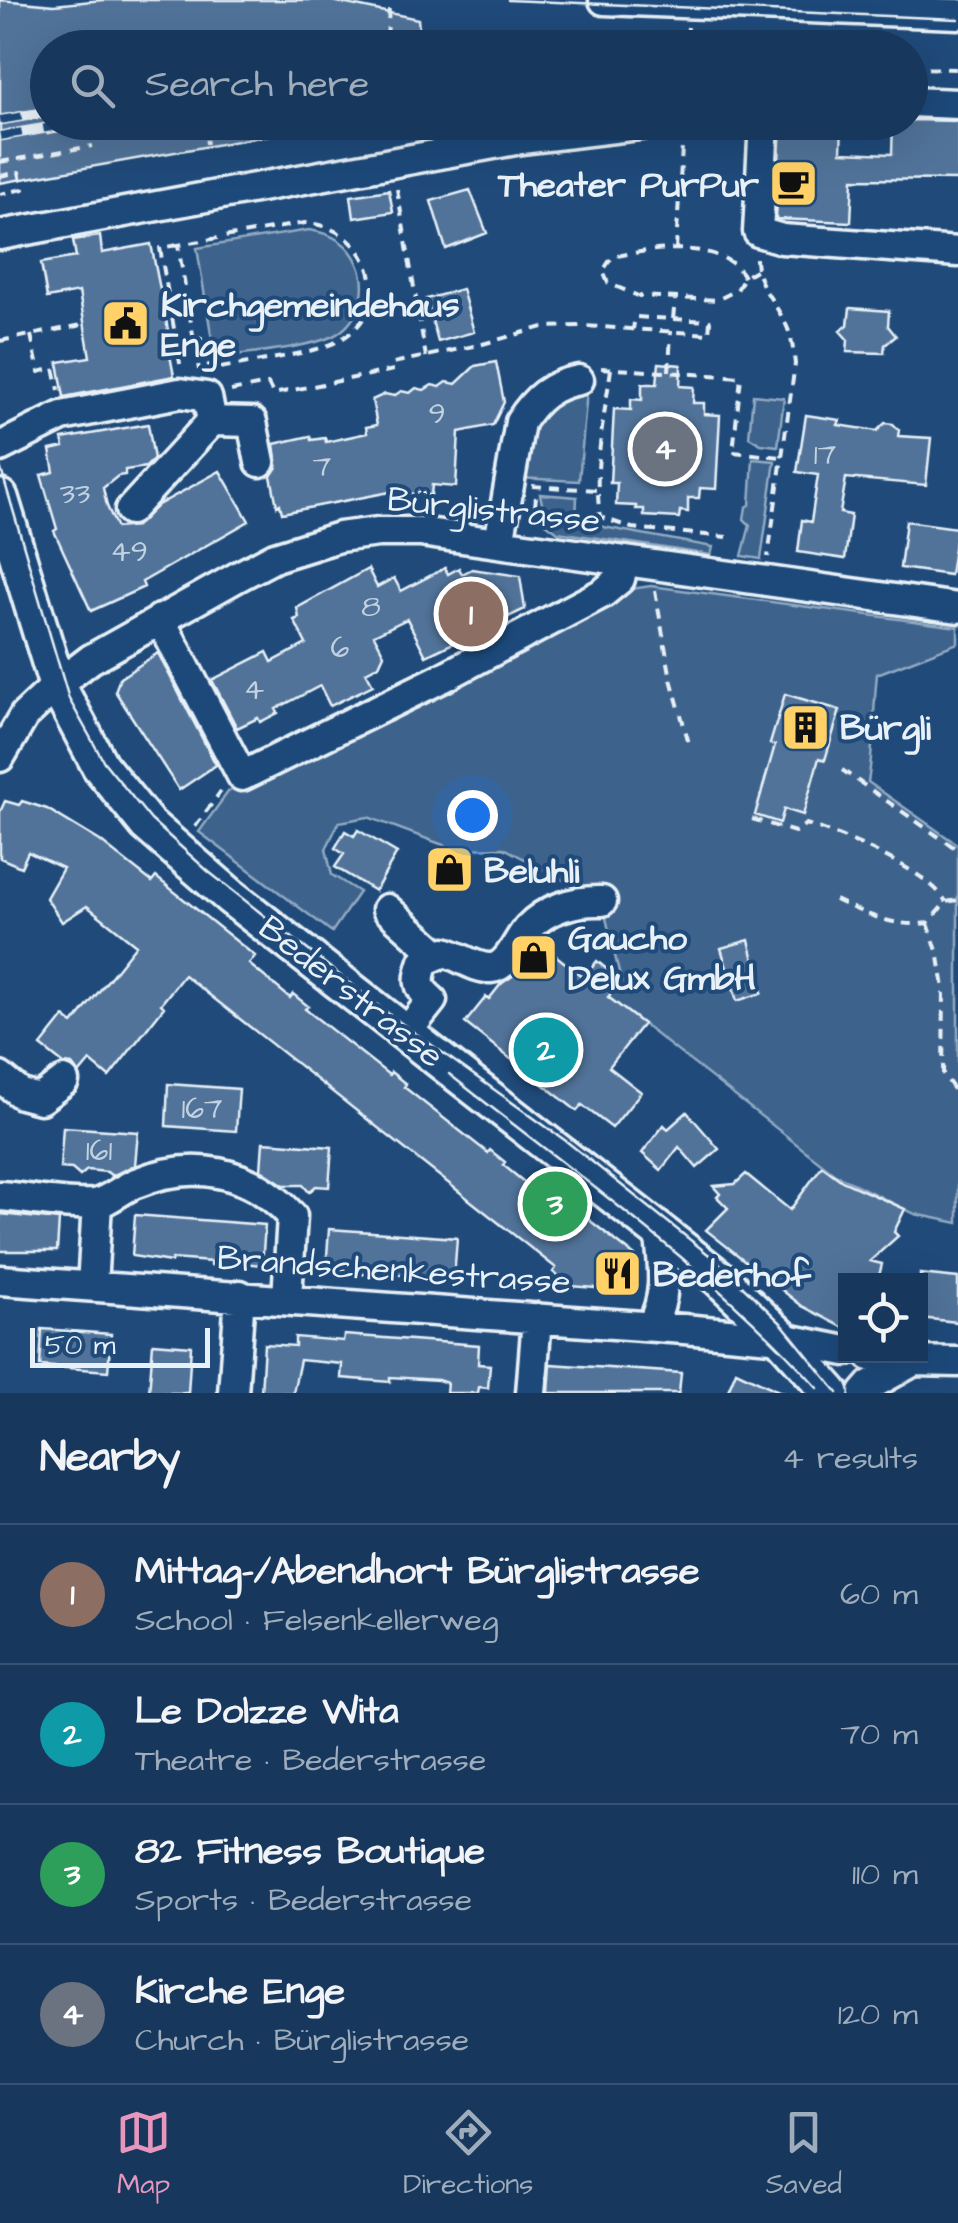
<!DOCTYPE html>
<meta charset="utf-8">
<style>
:root{--surface:#17385c;--page:#244365;--text:#f1f3f6;--muted:#9eacbb;--line:#365272;--accent:#e797bd}
body{margin:0;font-family:"Architects Daughter",sans-serif;background:var(--page);color:var(--text)}
.controls{position:absolute;right:30px;bottom:30px;display:grid;overflow:hidden;border-radius:0px;box-shadow:0 10px 40px #0002}
.controls button{width:90px;height:90px;display:grid;place-items:center;padding:0;border:0;border-bottom:2px solid var(--line);background:var(--surface);color:var(--text);font:50px sans-serif}
.scale{position:absolute;left:30px;bottom:25px;width:180px;box-sizing:border-box;padding-left:10px;border:5px solid #e8f1f8;border-top:0;font-size:28px;line-height:35px;white-space:nowrap;color:#e8f1f8;-webkit-text-stroke:8px #1f4a7a;paint-order:stroke}
.you{position:absolute;left:472px;top:815px;width:35px;height:35px;margin:-25px;border:8px solid #fff;border-radius:50%;background:#1a73e8;box-shadow:0 0 0 15px #1a73e833}
.badge{display:grid;place-items:center;width:65px;height:65px;border-radius:50%;background:var(--accent);color:#fff;font-size:32px;font-weight:700}
.pin{position:absolute;translate:-50% -50%;border:5px solid #fff;box-shadow:0 2px 10px #0006}
.list{margin:0;padding:0;list-style:none}
h2{display:flex;justify-content:space-between;align-items:center;height:130px;margin:0;padding:0 40px;font-size:42px}
h2 small{font-size:32px;font-weight:400;color:var(--muted)}
.list li{display:grid;grid-template-columns:65px 1fr auto;gap:30px;align-items:center;box-sizing:border-box;height:140px;padding:0 40px;border-top:2px solid var(--line)}
.list b{display:block;font-size:38px;white-space:nowrap}
.list p{margin:0;font-size:32px;white-space:nowrap;color:var(--muted)}
.list em{font-size:32px;font-style:normal;color:var(--muted)}
.icon{flex:none;width:55px;height:55px;fill:none;stroke:currentColor;stroke-width:2;stroke-linecap:round;stroke-linejoin:round}
.map{position:relative;flex:none;width:958px;height:1393px;overflow:hidden}
.search{position:absolute;background:var(--surface);box-shadow:0 10px 40px #0002;left:30px;right:30px;top:30px;height:110px;display:flex;align-items:center;gap:25px;box-sizing:border-box;padding:0 35px;border-radius:55px;color:var(--muted);font-size:38px}
.sheet{height:690px;background:var(--surface)}
nav{display:flex;justify-content:space-around;align-items:center;box-sizing:border-box;height:140px;border-top:2px solid var(--line);background:var(--surface);font-size:28px;color:var(--muted)}
nav a{display:grid;justify-items:center;gap:5px}
nav .on{color:var(--accent)}
.map>svg:first-child{display:block}
</style>
<div class="map">
<svg width="958" height="1393" viewBox="0 0 958 1393">
<rect width="100%" height="100%" fill="#1f4a7a"/>
<filter id="ink" filterUnits="userSpaceOnUse"><feTurbulence type="fractalNoise" baseFrequency=".01" numOctaves="2"/><feDisplacementMap in="SourceGraphic" scale="20" xChannelSelector="R" yChannelSelector="G"/><feConvolveMatrix kernelMatrix="1 2 1 2 8 2 1 2 1" color-interpolation-filters="sRGB"/></filter>
<g filter="url(#ink)">
<path fill="#3c628c" stroke="#92aac2" stroke-width="2.5" d="M 309,230 C 330,233 349,242 358,264 C 370,290 358,325 331,337 C 306,348 245,353 215,358 L 197,248 Z
M 587,391 L 579,481 L 517,478 L 520,448 L 544,404 Z
M 753,395 L 784,398 L 778,446 L 761,444 L 749,437 Z
M 753,459 L 775,461 L 761,559 L 742,556 L 750,525 L 744,519 L 746,507 L 750,505 Z
M 540,494 L 577,497 L 576,522 L 713,547 L 711,555 L 558,532 L 546,523 Z
M 651,586 L 958,627 L 958,643 L 877,674 C 873,710 874,747 868,782 L 958,845 L 958,1223 L 915,1214 L 835,1174 L 608,997 L 621,981 L 602,901 L 504,848 L 454,849 L 368,817 L 339,822 L 326,849 L 332,875 L 359,892 L 332,932 L 199,832 L 228,792 L 239,786 L 631,589 Z"/>
<path fill="#517399" stroke="#e8f1f8" stroke-width="2.5" d="M 0,0 L 54,5 L 102,0 L 328,0 L 418,19 L 421,48 L 48,48 L 48,133 L 112,122 L 282,122 L 283,133 L 0,183 Z
M 910,120 L 958,121 L 958,180 L 853,179 L 851,222 L 776,219 L 781,122 L 842,122 L 841,152 L 892,154 L 893,122 L 910,122 Z
M 389,190 L 393,212 L 354,218 L 351,196 Z
M 470,190 L 487,233 L 446,249 L 431,201 Z
M 100,236 L 102,253 L 151,244 L 172,350 L 169,350 L 174,376 L 64,397 L 58,362 L 90,357 L 79,292 L 47,298 L 41,263 L 76,257 L 73,240 Z
M 462,289 L 474,332 L 438,342 L 426,299 Z
M 850,308 L 889,311 L 888,326 L 896,336 L 885,345 L 884,353 L 847,352 L 848,340 L 840,331 L 848,325 Z
M 496,362 L 504,402 L 493,425 L 459,432 L 456,487 L 432,485 L 431,495 L 390,492 L 282,513 L 280,504 L 277,506 L 271,476 L 277,467 L 274,444 L 310,436 L 311,440 L 325,438 L 326,442 L 367,433 L 366,427 L 377,425 L 372,400 L 385,394 L 394,396 L 401,391 L 410,393 L 416,388 L 424,390 L 432,385 L 440,387 L 447,382 L 456,384 L 475,366 Z
M 659,363 L 681,365 L 680,386 L 694,387 L 693,403 L 704,403 L 704,414 L 720,415 L 716,489 L 700,488 L 699,498 L 688,498 L 688,512 L 680,511 L 679,518 L 644,516 L 644,509 L 636,509 L 636,506 L 616,505 L 617,483 L 610,483 L 614,409 L 631,410 L 631,399 L 642,400 L 642,384 L 657,384 Z
M 806,415 L 840,420 L 838,425 L 877,431 L 885,423 L 893,424 L 899,430 L 898,436 L 931,438 L 926,485 L 846,478 L 840,513 L 851,515 L 845,559 L 798,552 L 802,520 L 811,522 L 818,475 L 797,472 Z
M 148,424 L 154,459 L 146,467 L 125,470 L 125,475 L 118,476 L 103,488 L 107,506 L 117,528 L 136,526 L 158,505 L 220,471 L 249,521 L 142,582 L 144,587 L 91,611 L 54,531 L 57,529 L 41,475 L 54,472 L 50,450 L 64,447 L 62,439 Z
M 906,521 L 957,528 L 950,575 L 900,568 Z
M 445,568 L 448,574 L 459,568 L 462,574 L 472,569 L 520,576 L 525,609 L 426,656 L 407,619 L 374,635 L 384,654 L 379,665 L 366,672 L 373,685 L 330,706 L 320,686 L 276,709 L 278,713 L 260,722 L 258,718 L 237,728 L 212,680 L 267,652 L 272,662 L 306,644 L 294,620 L 299,618 L 297,608 L 368,569 L 377,587 L 394,578 L 401,591 Z
M 158,653 L 216,765 L 179,790 L 115,691 L 120,678 Z
M 785,694 L 840,710 L 825,760 L 819,758 L 803,815 L 784,809 L 780,823 L 755,815 L 775,745 L 770,744 Z
M 5,801 L 19,805 L 22,801 L 47,809 L 100,841 L 152,882 L 156,877 L 255,956 L 249,964 L 290,998 L 293,994 L 308,1006 L 305,1009 L 389,1075 L 391,1072 L 406,1084 L 404,1087 L 488,1153 L 490,1150 L 505,1162 L 503,1165 L 544,1198 L 551,1190 L 635,1256 L 622,1290 L 570,1286 L 553,1272 L 556,1268 L 184,975 L 161,1004 L 164,1007 L 109,1077 L 90,1061 L 79,1074 L 72,1065 L 64,1064 L 41,1046 L 64,1017 L 73,1024 L 136,945 L 87,906 L 62,922 L 46,898 L 63,868 L 28,852 L 21,867 L 0,858 L 0,812 Z
M 358,830 L 397,853 L 375,891 L 335,867 L 344,854 L 335,848 L 345,831 L 354,836 Z
M 749,940 L 762,993 L 737,1001 L 721,948 Z
M 539,942 L 584,978 L 597,961 L 621,981 L 608,997 L 643,1024 L 609,1067 L 641,1092 L 612,1128 L 582,1105 L 577,1111 L 465,1023 L 486,997 L 489,999 L 501,984 L 520,970 Z
M 168,1084 L 239,1089 L 236,1131 L 166,1126 Z
M 687,1112 L 719,1149 L 697,1168 L 679,1147 L 661,1170 L 642,1153 L 664,1125 L 668,1129 Z
M 63,1127 L 138,1132 L 135,1165 L 112,1176 L 107,1172 L 87,1170 L 80,1176 L 72,1169 L 60,1168 Z
M 263,1142 L 332,1147 L 329,1187 L 316,1186 L 309,1192 L 303,1185 L 284,1185 L 261,1170 Z
M 822,1166 L 842,1181 L 905,1209 L 894,1232 L 898,1236 L 870,1261 L 882,1264 L 878,1280 L 846,1280 L 846,1329 L 802,1306 L 706,1230 L 728,1208 L 717,1197 L 720,1194 L 713,1186 L 735,1184 L 746,1174 L 790,1210 Z
M 0,1214 L 59,1220 L 57,1251 L 0,1251 Z
M 135,1215 L 265,1225 L 262,1265 L 231,1262 L 230,1266 L 211,1265 L 211,1262 L 172,1259 L 171,1262 L 132,1256 Z
M 329,1229 L 457,1238 L 454,1278 L 434,1276 L 434,1281 L 415,1279 L 415,1275 L 346,1274 L 347,1270 L 326,1269 Z
M 920,1274 L 958,1278 L 958,1322 L 920,1318 Z
M 42,1329 L 111,1334 L 108,1371 L 40,1366 Z
M 344,1335 L 479,1345 L 478,1364 L 490,1365 L 488,1388 L 479,1387 L 478,1393 L 446,1393 L 447,1383 L 438,1380 L 390,1377 L 390,1382 L 341,1378 L 342,1364 L 300,1360 L 293,1393 L 261,1393 L 264,1344 L 295,1346 L 295,1337 L 343,1341 Z
M 153,1343 L 191,1346 L 188,1393 L 149,1393 Z
M 551,1364 L 681,1373 L 679,1393 L 549,1393 Z
M 736,1371 L 783,1393 L 727,1393 Z"/>
<g fill="none" stroke-linecap="round" stroke-linejoin="round">
<defs>
<path id="minor" d="M 604,0 L 958,14
M 910,102 L 958,104
M 764,122 L 758,232 L 782,239 L 958,252
M 0,235 L 521,139 L 664,122
M 0,447 L 62,416 L 180,393 L 207,397 L 212,421 L 252,422 L 260,462
M 130,510 L 212,421
M 499,543 L 520,422 C 535,399 550,385 579,380
M 160,619 L 242,776 L 442,678 L 603,593 L 620,579 L 624,561
M 0,757 L 24,716 L 57,685 L 91,659 L 239,576 L 275,557 L 339,537 L 378,532 L 420,532 L 958,608
M 387,909 L 436,953
M 406,1033 L 432,1000 C 416,987 418,979 424,961 L 445,952 C 459,956 476,969 491,968 C 509,967 517,940 528,928 C 547,908 575,900 602,901
M 0,1077 L 21,1094 L 40,1099 L 64,1081
M 0,1196 C 30,1198 64,1206 94,1204 C 107,1202 123,1188 136,1183 C 192,1160 250,1169 292,1216 L 287,1298
M 0,1280 L 684,1329 L 782,1338 L 846,1351
M 92,1286 L 97,1204
M 651,1326 C 669,1294 663,1265 659,1229
M 870,1356 L 914,1361 L 958,1362
M 233,1393 L 240,1295
M 531,1393 L 537,1318
M 864,1393 L 871,1385 L 914,1361"/>
<path id="major" d="M 0,498 L 57,685 L 100,766 L 147,824 L 231,897 L 719,1278 L 782,1338 L 831,1393"/>
</defs>
<use href="#minor" stroke="#e8f1f8" stroke-width="35"/>
<use href="#major" stroke="#e8f1f8" stroke-width="42"/>
<path stroke="#e8f1f8" stroke-width="4" stroke-dasharray="10 8" stroke-linecap="butt" d="M 387,37 L 389,9
M 218,40 L 249,35
M 686,48 L 688,27
M 910,68 L 958,69
M 204,122 L 207,144
M 309,122 L 310,126
M 205,127 L 229,122
M 0,162 L 92,146
M 0,176 L 19,172 L 23,189 L 0,194
M 397,189 L 426,357
M 178,245 L 160,248 L 181,369
M 676,249 L 682,147
M 756,258 C 756,282 771,297 782,317 C 791,331 793,347 795,364 L 768,557
M 744,277 C 723,238 648,249 612,257 L 603,271 L 608,283 L 638,296 L 717,300 L 737,290 L 744,277 L 756,270
M 673,319 L 675,300
M 31,335 L 39,372 L 54,368 L 59,390
M 193,340 L 203,338 L 210,370 C 242,363 312,355 338,341 C 400,308 370,226 305,223 L 178,245 L 199,370
M 0,341 L 82,325
M 601,368 L 741,377 L 733,452 L 782,457
M 611,369 C 604,419 593,466 600,517 L 632,528 L 727,537
M 669,371 L 671,331
M 231,391 L 268,384 L 273,394 L 394,370 L 393,363 L 479,345 L 543,327 L 584,326 L 709,334 L 710,321 L 635,317 L 633,329
M 532,486 L 596,490
M 535,507 L 536,496
M 655,591 L 671,679 L 690,747
M 842,770 L 958,850
M 752,819 L 795,832 L 806,824 C 840,834 930,871 946,902
M 195,827 L 221,791
M 835,900 C 865,914 895,928 928,923 L 946,902 L 958,900
M 928,923 L 939,957 L 944,988 L 943,1074 L 958,1095"/>
<use href="#minor" stroke="#1f4a7a" stroke-width="28"/>
<use href="#major" stroke="#1f4a7a" stroke-width="35"/>
<path stroke="#e8f1f8" stroke-width="2.5" d="M 508,0 L 958,19
M 0,466 L 69,699 L 104,762 L 151,820 L 209,872 L 394,1018 L 566,1141 L 718,1262 L 782,1324 L 838,1393
M 449,1074 C 575,1174 710,1268 818,1388"/>
<defs>
<path id="rail" d="M 0,120 L 48,112
M 0,136 L 81,122"/>
</defs>
<use href="#rail" stroke="#e8f1f8" stroke-width="11"/>
<use href="#rail" stroke="#1f4a7a" stroke-width="8" stroke-dasharray="22" stroke-linecap="butt"/>
</g>
</g>
<defs>
<symbol id="cafe-square" viewBox="-11 -11 22 22"><rect x="-9" y="-9" width="18" height="18" rx="4" fill="#ffd166" stroke="#1f4a7a"/><path d="M-5.5-4.5H6V0H3Q3 3.5 0 3.5H-2.5Q-5.5 3.5-5.5 0ZM3-3.2v2h1.7v-2ZM-6 4.5H4V6H-6Z" fill="#111"/></symbol>
<symbol id="civic-square" viewBox="-11 -11 22 22"><rect x="-9" y="-9" width="18" height="18" rx="4" fill="#ffd166" stroke="#1f4a7a"/><path d="M-.6-6.5H3V-4.5H.6V-3L4-1V1h2V6H-6V1h2V-1L-.6-3ZM-1.2 2.5V6h2.4V2.5Z" fill="#111"/></symbol>
<symbol id="building-square" viewBox="-11 -11 22 22"><rect x="-9" y="-9" width="18" height="18" rx="4" fill="#ffd166" stroke="#1f4a7a"/><path d="M-4-6H4V6H1V3H-1V6H-4ZM-2.5-4.3h1.7v1.8h-1.7ZM.8-4.3h1.7v1.8H.8ZM-2.5-1h1.7V.8h-1.7ZM.8-1h1.7V.8H.8Z" fill="#111"/></symbol>
<symbol id="shop-square" viewBox="-11 -11 22 22"><rect x="-9" y="-9" width="18" height="18" rx="4" fill="#ffd166" stroke="#1f4a7a"/><path d="M-5-2.5h2.3a2.7 3.5 0 0 1 5.4 0H5L5.5 6h-11ZM-1.5-2.5h3a1.5 2.3 0 0 0-3 0Z" fill="#111"/></symbol>
<symbol id="restaurant-square" viewBox="-11 -11 22 22"><rect x="-9" y="-9" width="18" height="18" rx="4" fill="#ffd166" stroke="#1f4a7a"/><path d="M-5-6h1v4h1v-4h1v4h1v-4h1v5L-1.5 .5V6h-2V.5L-5-1ZM5-6V6H3V1.5H1.5Q1.5-4 5-6Z" fill="#111"/></symbol>
</defs>
<g fill-rule="evenodd">
<use href="#cafe-square" x="766" y="156" width="55" height="55"/>
<use href="#civic-square" x="98" y="296" width="55" height="55"/>
<use href="#building-square" x="778" y="700" width="55" height="55"/>
<use href="#shop-square" x="422" y="842" width="55" height="55"/>
<use href="#shop-square" x="506" y="930" width="55" height="55"/>
<use href="#restaurant-square" x="590" y="1246" width="55" height="55"/>
</g>
<g text-anchor="middle" stroke-width="8" stroke-linejoin="round" paint-order="stroke">
<g font-size="30" fill="#c2d2e0">
<text x="437" y="423">9</text>
<text x="825" y="464">17</text>
<text x="322" y="476">7</text>
<text x="75" y="503">33</text>
<text x="129" y="561">49</text>
<text x="371" y="616">8</text>
<text x="340" y="657">6</text>
<text x="254" y="699">4</text>
<text x="202" y="1118">167</text>
<text x="99" y="1160">161</text>
</g>
<g font-size="35" font-weight="bold" fill="#e8f1f8" stroke="#1f4a7a" text-anchor="start">
<text x="759" y="196" text-anchor="end">Theater PurPur</text>
<text x="161" y="316">Kirchgemeindehaus<tspan x="161" dy="40">Enge</tspan></text>
<text x="840" y="739">Bürgli</text>
<text x="484" y="882">Beluhli</text>
<text x="568" y="949">Gaucho<tspan x="568" dy="40">Delux GmbH</tspan></text>
<text x="653" y="1286">Bederhof</text>
</g>
<g font-size="35" fill="#e8f1f8" stroke="#1f4a7a">
<text transform="translate(494 509) rotate(6)" y="12">Bürglistrasse</text>
<text transform="translate(352 991) rotate(38)" y="12">Bederstrasse</text>
<text transform="translate(394 1269) rotate(4)" y="12">Brandschenkestrasse</text>
</g>
</g>
</svg>
<div class="controls">
<button><svg class="icon" aria-label="locate" viewBox="0 0 24 24"><circle cx="12" cy="12" r="6"/><path d="M12 2v4M12 18v4M2 12h4M18 12h4"/></svg></button>
</div>
<div class="scale">50 m</div>
<div class="you"></div>
<div class="pin badge" style="left:471px;top:614px;background:#8d6e63">1</div>
<div class="pin badge" style="left:546px;top:1050px;background:#0f9aa8">2</div>
<div class="pin badge" style="left:555px;top:1204px;background:#2e9e5b">3</div>
<div class="pin badge" style="left:665px;top:449px;background:#6b7280">4</div>
<div class="search"><svg class="icon" aria-label="search" viewBox="0 0 24 24"><circle cx="10" cy="10" r="6"/><path d="M15 15l6 6"/></svg>Search here</div>
</div>
<section class="sheet">
<h2>Nearby<small>4 results</small></h2>
<ul class="list">
<li><span class="badge" style="background:#8d6e63">1</span><div><b>Mittag-/Abendhort Bürglistrasse</b><p>School · Felsenkellerweg</p></div><em>60 m</em></li>
<li><span class="badge" style="background:#0f9aa8">2</span><div><b>Le Dolzze Wita</b><p>Theatre · Bederstrasse</p></div><em>70 m</em></li>
<li><span class="badge" style="background:#2e9e5b">3</span><div><b>82 Fitness Boutique</b><p>Sports · Bederstrasse</p></div><em>110 m</em></li>
<li><span class="badge" style="background:#6b7280">4</span><div><b>Kirche Enge</b><p>Church · Bürglistrasse</p></div><em>120 m</em></li>
</ul>
</section>
<nav>
<a class="on"><svg class="icon" aria-label="map" viewBox="0 0 24 24"><path d="M3 6l6-2 6 2 6-2v14l-6 2-6-2-6 2zM9 4v14M15 6v14"/></svg>Map</a>
<a><svg class="icon" aria-label="directions" viewBox="0 0 24 24"><path d="M12 3l9 9-9 9-9-9zM9 14v-3h6M13 9l2 2-2 2"/></svg>Directions</a>
<a><svg class="icon" aria-label="saved" viewBox="0 0 24 24"><path d="M7 4h10v16l-5-4-5 4z"/></svg>Saved</a>
</nav>
